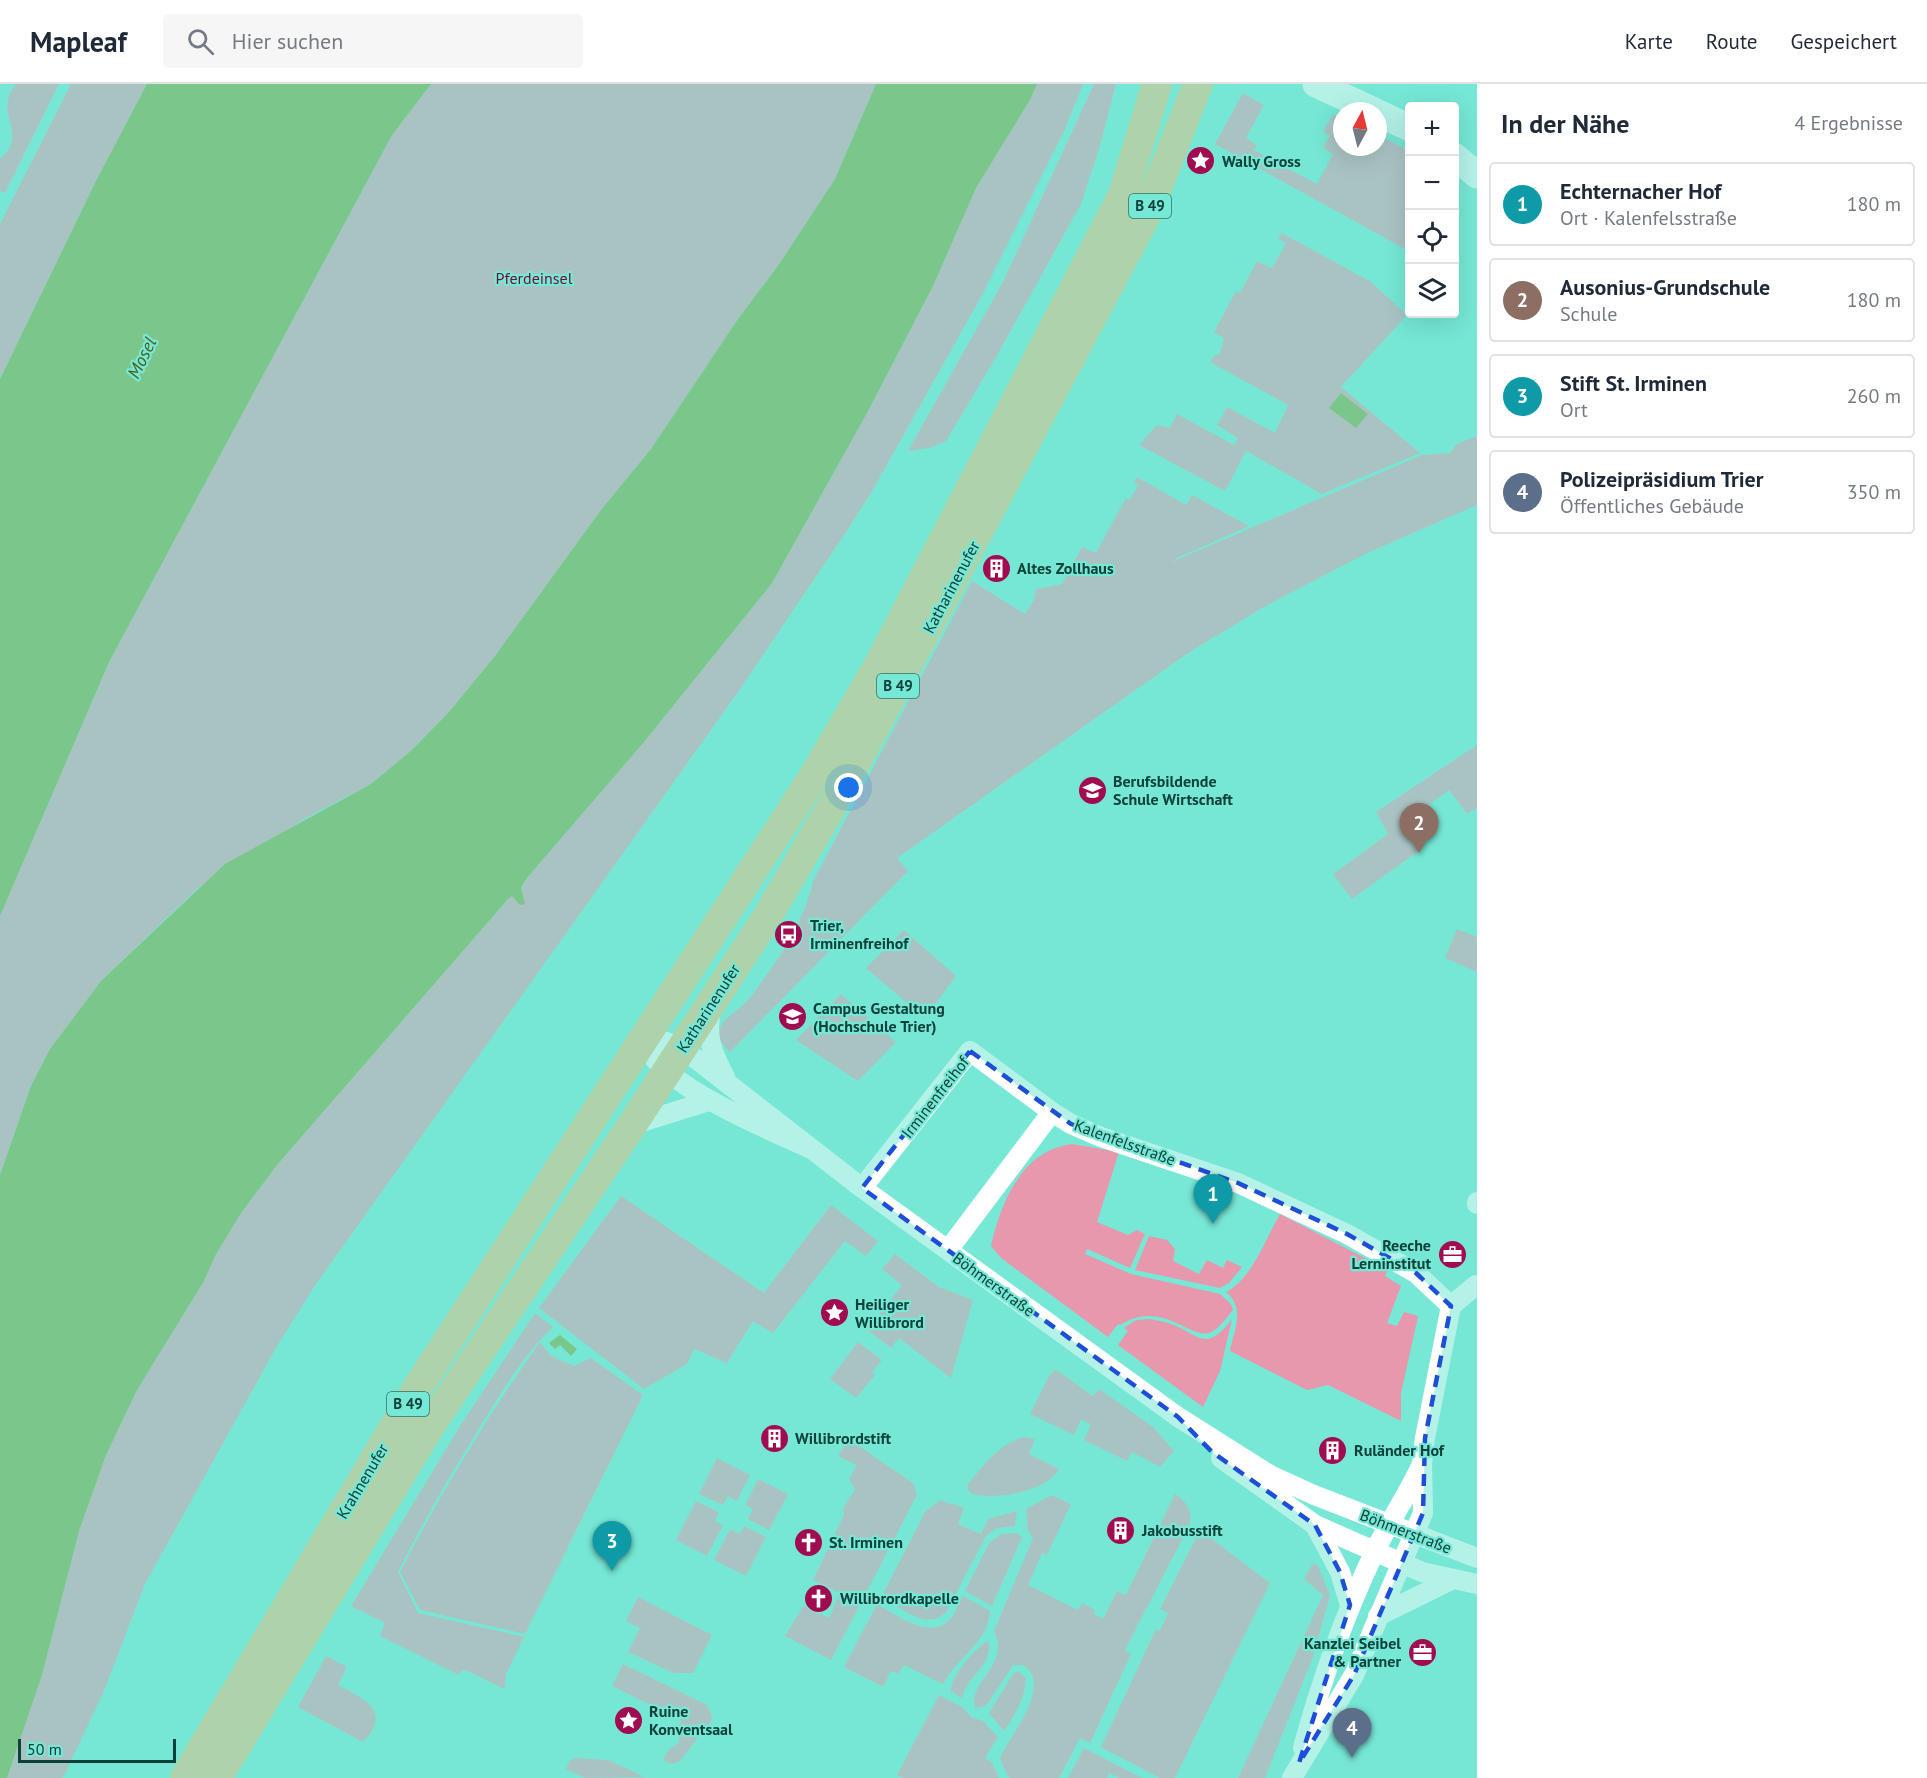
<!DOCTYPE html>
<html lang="de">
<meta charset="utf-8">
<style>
:root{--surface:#fff;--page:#f6f6f7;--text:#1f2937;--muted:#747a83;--line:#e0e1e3;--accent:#a10c51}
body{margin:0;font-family:"PT Sans",sans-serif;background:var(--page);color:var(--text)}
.controls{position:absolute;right:18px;top:18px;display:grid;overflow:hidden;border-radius:6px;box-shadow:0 6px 24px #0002}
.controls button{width:54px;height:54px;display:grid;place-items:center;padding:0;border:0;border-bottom:2px solid var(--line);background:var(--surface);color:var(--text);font:30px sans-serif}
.compass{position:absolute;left:1333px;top:18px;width:54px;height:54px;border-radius:50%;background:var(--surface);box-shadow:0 6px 24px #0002;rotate:7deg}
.scale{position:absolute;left:18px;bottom:15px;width:158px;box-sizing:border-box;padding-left:6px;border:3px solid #0e413a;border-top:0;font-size:16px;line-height:21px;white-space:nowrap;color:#0e413a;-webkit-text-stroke:4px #77e7d6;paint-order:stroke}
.you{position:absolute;left:849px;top:704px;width:21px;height:21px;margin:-15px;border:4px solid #fff;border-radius:50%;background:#1a73e8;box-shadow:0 0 0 9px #1a73e833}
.badge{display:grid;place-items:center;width:39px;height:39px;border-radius:50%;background:var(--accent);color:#fff;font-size:20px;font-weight:700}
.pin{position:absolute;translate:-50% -50px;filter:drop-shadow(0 2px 3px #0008)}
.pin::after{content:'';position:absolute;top:32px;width:21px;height:18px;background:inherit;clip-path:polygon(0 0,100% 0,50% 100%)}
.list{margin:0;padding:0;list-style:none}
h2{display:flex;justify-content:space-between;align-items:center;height:78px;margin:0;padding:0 24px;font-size:26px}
h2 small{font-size:20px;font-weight:400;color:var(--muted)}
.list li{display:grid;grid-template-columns:39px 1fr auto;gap:18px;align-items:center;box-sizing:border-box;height:84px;margin:0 12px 12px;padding:0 12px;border:2px solid var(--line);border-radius:6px}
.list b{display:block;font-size:22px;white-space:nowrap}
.list p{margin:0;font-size:20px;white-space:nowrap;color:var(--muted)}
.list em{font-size:20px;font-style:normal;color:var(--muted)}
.icon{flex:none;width:33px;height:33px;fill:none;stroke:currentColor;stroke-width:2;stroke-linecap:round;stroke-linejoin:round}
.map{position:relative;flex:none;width:1477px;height:1694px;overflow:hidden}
header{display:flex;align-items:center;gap:36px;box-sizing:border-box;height:84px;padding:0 30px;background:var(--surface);border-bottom:2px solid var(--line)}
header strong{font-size:28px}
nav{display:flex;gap:33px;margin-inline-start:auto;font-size:21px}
.search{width:420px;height:54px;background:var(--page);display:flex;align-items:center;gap:15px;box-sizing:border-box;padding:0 21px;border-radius:6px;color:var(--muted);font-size:22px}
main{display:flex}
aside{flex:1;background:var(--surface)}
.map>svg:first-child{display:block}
</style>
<header>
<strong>Mapleaf</strong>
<div class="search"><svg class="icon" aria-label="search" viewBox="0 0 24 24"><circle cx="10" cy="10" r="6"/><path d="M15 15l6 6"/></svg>Hier suchen</div>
<nav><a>Karte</a><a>Route</a><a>Gespeichert</a></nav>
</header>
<main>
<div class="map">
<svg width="1477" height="1694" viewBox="0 0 1477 1694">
<rect width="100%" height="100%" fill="#77e7d6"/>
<path fill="#e798ad" d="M 16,0 L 59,0 L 5,109 L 0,107 L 0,75 C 26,53 1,35 9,12 C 10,8 14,4 16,0 Z
M 71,0 L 147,0 L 97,95 L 0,295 L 0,140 Z
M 431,0 L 876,0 L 835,95 L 780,179 L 738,235 L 651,365 L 601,426 L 495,572 L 449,628 L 412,666 L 371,700 L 304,735 L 197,805 L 101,897 L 50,965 L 31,1002 L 0,1091 L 0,832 L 109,578 L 392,51 Z
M 1037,0 L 1083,0 L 1065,45 L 981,213 L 871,409 L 846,448 L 738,608 L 316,1200 L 277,1262 L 145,1500 L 104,1607 L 63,1694 L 7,1694 L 42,1591 L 79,1447 L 106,1371 L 137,1306 L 204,1197 L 215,1172 L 241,1129 L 277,1081 L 508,815 L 512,812 L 517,817 L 526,795 L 644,658 L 772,499 L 867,329 L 933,202 L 976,104 L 1030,16 Z
M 1094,0 L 1116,0 L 1099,65 L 1081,120 L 995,275 L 946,357 L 929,364 L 908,367 L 1003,198 Z
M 1243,9 L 1264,21 L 1246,54 L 1257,61 L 1254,66 L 1317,100 L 1333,70 L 1323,64 L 1330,52 L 1323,48 L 1333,30 L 1342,35 L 1342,63 L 1378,63 L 1378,51 L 1409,67 L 1409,129 L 1406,132 L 1409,136 L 1409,157 L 1403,164 L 1215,60 Z
M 1282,149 L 1371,198 L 1407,231 L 1341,303 L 1420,369 L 1322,410 L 1246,367 L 1225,407 L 1139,361 L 1157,341 L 1170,344 L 1177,330 L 1234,361 L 1238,354 L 1217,341 L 1227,323 L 1275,349 L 1288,321 L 1210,278 L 1215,271 L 1220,270 L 1224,254 L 1214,248 L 1236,207 L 1240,209 L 1257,177 L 1272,184 L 1286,159 L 1278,155 Z
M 1477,352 L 1477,421 L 1365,470 L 1269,520 L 1191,567 L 897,774 L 908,787 L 730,968 C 725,963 718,957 719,949 C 721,933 737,928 746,918 C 751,913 756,906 760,900 C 783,870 805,834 813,797 L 972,497 L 1025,530 L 1034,516 L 1036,505 L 1062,500 L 1082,463 L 1096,469 L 1126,414 L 1130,416 L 1138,401 L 1134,398 L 1137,393 L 1186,421 L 1192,411 L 1249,442 L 1175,475 L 1172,480 L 1176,476 L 1422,371 L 1450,369 L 1457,360 Z
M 1477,661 L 1477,724 L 1467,730 L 1449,706 L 1412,733 L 1423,748 L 1412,756 L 1420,766 L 1352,815 L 1333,790 L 1388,750 L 1376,728 Z
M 1457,845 L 1477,853 L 1477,888 L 1445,874 Z
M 904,846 L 956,892 L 925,934 L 866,884 Z
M 841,910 L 896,958 L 858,997 L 796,956 Z
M 1072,1060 L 1119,1068 L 1097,1138 L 1128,1151 L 1137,1146 L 1145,1150 L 1130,1184 L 1087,1165 L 1085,1170 L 1131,1190 L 1220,1210 L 1231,1220 L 1233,1226 C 1227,1233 1221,1242 1213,1247 C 1193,1261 1165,1213 1120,1241 L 1118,1240 L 1108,1253 L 1001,1174 L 991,1162 C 1001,1118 1022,1066 1072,1060 Z
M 621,1112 L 764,1209 L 831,1121 L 878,1157 L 866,1172 L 845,1157 L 773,1249 L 753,1237 L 727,1279 L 694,1265 L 687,1280 L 644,1305 L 539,1224 Z
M 1280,1130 L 1388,1186 L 1385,1192 L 1401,1202 L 1387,1239 L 1397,1242 L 1404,1228 L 1418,1232 L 1401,1309 L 1401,1337 L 1328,1301 L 1307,1306 L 1230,1267 C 1234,1244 1246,1225 1226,1208 C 1252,1195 1266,1154 1280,1130 Z
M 1149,1152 L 1167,1156 L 1175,1165 L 1173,1177 L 1199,1190 L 1207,1176 L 1223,1184 L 1227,1176 L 1242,1183 L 1229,1199 L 1220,1204 L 1135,1186 Z
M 895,1170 L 939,1203 L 973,1216 L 951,1294 L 899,1254 L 891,1264 L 867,1246 L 902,1201 L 882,1185 Z
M 535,1229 L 553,1243 C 523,1271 501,1309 480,1343 C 450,1391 423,1438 398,1488 L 418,1529 L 524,1553 L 506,1590 L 505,1605 L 463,1585 L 459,1591 L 380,1552 L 385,1539 L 351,1522 L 462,1339 Z
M 1149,1235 C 1155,1236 1162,1237 1168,1239 C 1198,1248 1204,1272 1232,1235 L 1220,1287 L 1203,1323 L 1118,1261 L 1128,1247 L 1124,1244 L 1136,1236 Z
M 540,1258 L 551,1272 L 574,1282 L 591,1274 L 643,1311 L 525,1550 L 420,1526 L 400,1488 C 442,1407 488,1331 540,1258 Z
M 858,1258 L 882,1276 L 872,1288 L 875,1291 L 856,1314 L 830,1295 Z
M 1055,1285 L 1093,1312 L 1099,1305 L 1153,1343 L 1174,1367 L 1160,1383 L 1132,1368 L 1127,1377 L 1084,1356 L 1091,1340 L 1081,1336 L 1074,1351 L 1030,1330 L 1048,1294 Z
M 1024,1353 L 1035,1355 L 1029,1370 L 1059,1385 C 1047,1408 995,1416 972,1410 L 967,1405 L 968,1400 C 985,1380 998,1360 1024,1353 Z
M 849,1355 L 914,1400 L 917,1411 L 831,1576 L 785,1552 L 803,1522 L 829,1534 L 840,1509 L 813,1496 L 844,1431 L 843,1425 L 855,1405 L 849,1395 L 857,1381 L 838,1372 Z
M 717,1374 L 750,1391 L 737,1417 L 728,1412 L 723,1421 L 699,1410 Z
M 758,1395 L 788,1410 L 769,1446 L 748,1435 L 753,1425 L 745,1421 Z
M 1175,1410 C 1187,1418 1192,1426 1190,1440 L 1125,1566 L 1131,1570 L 1090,1659 L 1080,1654 L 1059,1694 L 1009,1694 L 1000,1675 C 1009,1651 1055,1601 1023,1581 L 1013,1581 L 986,1622 L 975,1624 C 968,1596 1011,1582 994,1547 L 1033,1454 L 1028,1447 L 1026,1425 L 1052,1411 L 1071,1420 L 1047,1471 L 1042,1469 L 1028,1501 L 1078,1526 L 1082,1519 L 1095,1526 L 1094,1530 L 1103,1535 L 1117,1507 L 1126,1511 Z
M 940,1416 L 964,1424 L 958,1440 L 981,1450 L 988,1435 L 1017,1427 L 1015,1442 L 997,1444 L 986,1452 L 947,1527 C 928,1549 900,1523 882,1512 L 925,1428 Z
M 696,1417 L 719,1428 L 715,1437 L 723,1441 L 707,1472 L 676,1456 Z
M 744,1442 L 766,1453 L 746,1492 L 714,1476 L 730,1445 L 740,1450 Z
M 1200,1446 L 1270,1499 L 1175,1694 L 1160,1694 L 1101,1663 L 1156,1545 L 1160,1547 L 1168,1529 L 1160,1525 Z
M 1017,1449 L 1022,1453 L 992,1522 L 965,1507 L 989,1459 L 1001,1450 Z
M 1313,1479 L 1318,1482 L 1330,1511 L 1313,1573 L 1265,1694 L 1238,1694 L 1323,1511 L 1304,1495 Z
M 963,1512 L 990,1527 C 989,1558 956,1574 943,1600 L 904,1581 L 898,1590 L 891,1587 L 883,1603 L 844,1583 L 877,1520 C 897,1531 931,1558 951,1534 C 956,1528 958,1519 963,1512 Z
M 638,1513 L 712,1551 L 693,1589 L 674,1589 L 628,1568 L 640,1544 L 626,1537 Z
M 985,1558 L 989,1558 C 993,1581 966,1594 962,1614 L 950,1607 C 955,1586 970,1572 985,1558 Z
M 326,1572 L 347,1583 L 338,1601 C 364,1615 393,1627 363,1658 L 298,1623 Z
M 623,1580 L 707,1621 L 713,1635 L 679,1678 L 671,1680 L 663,1676 L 669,1665 L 679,1659 L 678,1645 L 681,1636 L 612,1602 Z
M 1018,1587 L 1026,1594 C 1025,1614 1015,1631 1004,1647 L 989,1629 L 1013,1590 Z
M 939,1611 L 962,1623 L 971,1633 L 983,1637 L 998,1653 L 985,1674 L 992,1679 L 999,1694 L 903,1694 L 897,1691 Z
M 1084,1664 L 1142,1694 L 1119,1694 L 1109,1689 L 1107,1694 L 1068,1694 Z
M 575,1674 L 608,1676 L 645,1693 L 585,1694 L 566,1685 L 570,1677 Z"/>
<path fill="#829d30" d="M 147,0 L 431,0 L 392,51 L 109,578 L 0,832 L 0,295 L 97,95 Z
M 876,0 L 1037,0 L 1030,16 L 976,104 L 933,202 L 867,329 L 772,499 L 644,658 L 526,795 L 521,804 L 525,820 L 520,821 L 512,812 L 508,815 L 277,1081 L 241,1129 L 215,1172 L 204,1197 L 137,1306 L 106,1371 L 79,1447 L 42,1591 L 7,1694 L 0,1694 L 0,1091 L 31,1002 L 50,965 L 101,897 L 225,780 L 371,700 L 412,666 L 449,628 L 495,572 L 601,426 L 651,365 L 738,235 L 780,179 L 835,95 Z
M 1341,309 L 1368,330 L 1356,344 L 1329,324 Z
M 560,1251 L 577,1265 L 571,1272 L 560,1261 L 555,1265 L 549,1259 Z"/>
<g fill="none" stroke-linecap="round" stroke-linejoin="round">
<path stroke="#fff" stroke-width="20" d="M 712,925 C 704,951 713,970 725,993
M 1052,1028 L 1071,1040 L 1101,1053 L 1238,1099 L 1347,1150 L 1416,1189 L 1451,1222
M 632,1041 L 709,1017
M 811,1065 C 775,1048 648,997 645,955 L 663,957 L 682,964 L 862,1104 L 1178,1333 L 1270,1391 L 1314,1411 L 1477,1474
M 862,1104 L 970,967 L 1052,1028 L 948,1166
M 1477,1118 L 1477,1120
M 1221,1374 L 1315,1441 L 1422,1488 L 1477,1500
M 1315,1441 L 1340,1488 L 1350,1521
M 1378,1532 L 1453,1495
M 1303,1664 C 1321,1597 1345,1530 1375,1467 C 1389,1438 1407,1412 1421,1382
M 1292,1694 L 1354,1591 L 1423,1429 L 1422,1380 L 1425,1354 L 1451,1222 L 1476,1201"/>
<path stroke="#fff" stroke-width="27" d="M 1316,0 L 1374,27
M 1378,29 L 1410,44
M 1454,72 L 1477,91"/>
<path stroke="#f2b974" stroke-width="30" d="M 185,1694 L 418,1303 L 814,692 L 880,579 L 1123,111 L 1157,0
M 217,1694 L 430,1342 L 632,1041 L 766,835 L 844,701 L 1147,129 L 1198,0"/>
</g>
<path d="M0 0H1477V1694H0ZM 970,967 L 1071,1040 L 1238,1099 L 1347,1150 L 1416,1189 L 1451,1222 L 1425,1354 L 1423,1429 L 1354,1591 L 1299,1679 L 1350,1521 L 1340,1488 L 1315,1441 L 1212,1368 L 1178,1333 L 862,1104 Z" fill="#77e7d6" fill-opacity=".55" fill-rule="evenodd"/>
<path fill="none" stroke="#1d4ed8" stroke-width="4.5" stroke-dasharray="12 8" stroke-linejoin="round" d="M 970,967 L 1071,1040 L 1238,1099 L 1347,1150 L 1416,1189 L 1451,1222 L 1425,1354 L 1423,1429 L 1354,1591 L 1299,1679 L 1350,1521 L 1340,1488 L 1315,1441 L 1212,1368 L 1178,1333 L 862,1104 Z"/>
<defs>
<symbol id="sight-disc" viewBox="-11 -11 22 22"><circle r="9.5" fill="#a10c51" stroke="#77e7d6"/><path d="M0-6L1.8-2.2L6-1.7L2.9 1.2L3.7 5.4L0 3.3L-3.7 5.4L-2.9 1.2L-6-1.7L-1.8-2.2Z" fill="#fff"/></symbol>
<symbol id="building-disc" viewBox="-11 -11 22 22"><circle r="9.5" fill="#a10c51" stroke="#77e7d6"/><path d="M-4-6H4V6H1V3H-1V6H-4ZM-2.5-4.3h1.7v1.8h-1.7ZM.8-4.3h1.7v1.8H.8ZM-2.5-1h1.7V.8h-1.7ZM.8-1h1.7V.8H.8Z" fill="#fff"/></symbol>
<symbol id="school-disc" viewBox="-11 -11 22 22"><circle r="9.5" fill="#a10c51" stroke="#77e7d6"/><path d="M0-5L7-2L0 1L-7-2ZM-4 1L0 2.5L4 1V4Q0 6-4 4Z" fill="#fff"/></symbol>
<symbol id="bus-disc" viewBox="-11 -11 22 22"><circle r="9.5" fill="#a10c51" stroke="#77e7d6"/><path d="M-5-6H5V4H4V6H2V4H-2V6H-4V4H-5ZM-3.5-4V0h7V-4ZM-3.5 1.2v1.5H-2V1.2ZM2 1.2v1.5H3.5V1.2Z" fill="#fff"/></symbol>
<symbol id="university-disc" viewBox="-11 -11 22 22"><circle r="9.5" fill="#a10c51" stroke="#77e7d6"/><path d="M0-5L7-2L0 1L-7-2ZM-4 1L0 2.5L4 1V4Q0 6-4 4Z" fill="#fff"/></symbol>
<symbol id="office-disc" viewBox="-11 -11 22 22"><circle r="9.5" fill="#a10c51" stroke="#77e7d6"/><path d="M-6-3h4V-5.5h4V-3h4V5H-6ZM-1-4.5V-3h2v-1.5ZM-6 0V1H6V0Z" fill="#fff"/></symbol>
<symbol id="church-disc" viewBox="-11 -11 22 22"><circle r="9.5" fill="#a10c51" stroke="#77e7d6"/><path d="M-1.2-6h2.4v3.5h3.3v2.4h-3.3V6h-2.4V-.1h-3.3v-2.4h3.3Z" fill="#fff"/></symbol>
</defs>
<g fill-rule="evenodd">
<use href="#sight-disc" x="1184" y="60" width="33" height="33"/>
<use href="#building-disc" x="980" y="468" width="33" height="33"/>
<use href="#school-disc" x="1076" y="690" width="33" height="33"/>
<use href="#bus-disc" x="772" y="834" width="33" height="33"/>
<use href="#university-disc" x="776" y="916" width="33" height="33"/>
<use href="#office-disc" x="1436" y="1154" width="33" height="33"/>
<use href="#sight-disc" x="818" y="1212" width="33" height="33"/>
<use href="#building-disc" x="758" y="1338" width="33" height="33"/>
<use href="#building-disc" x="1316" y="1350" width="33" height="33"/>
<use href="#building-disc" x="1104" y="1430" width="33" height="33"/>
<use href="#church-disc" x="792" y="1442" width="33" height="33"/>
<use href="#church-disc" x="802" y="1498" width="33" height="33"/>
<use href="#office-disc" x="1406" y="1552" width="33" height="33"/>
<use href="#sight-disc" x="612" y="1620" width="33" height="33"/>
</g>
<g text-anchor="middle" stroke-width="4.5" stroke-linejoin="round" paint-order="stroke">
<g fill="#77e7d6" stroke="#2e7369" stroke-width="1.5">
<rect x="1129" y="110" width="42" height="24" rx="4.5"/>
<rect x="877" y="590" width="42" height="24" rx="4.5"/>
<rect x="387" y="1308" width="42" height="24" rx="4.5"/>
</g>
<g font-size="15" font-weight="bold" fill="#0e413a">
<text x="1150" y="127">B 49</text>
<text x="898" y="607">B 49</text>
<text x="408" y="1325">B 49</text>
</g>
<g font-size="16" font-weight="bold" fill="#0e413a" stroke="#77e7d6" text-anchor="start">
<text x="1222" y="83">Wally Gross</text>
<text x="1017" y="490">Altes Zollhaus</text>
<text x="1113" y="703">Berufsbildende<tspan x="1113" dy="18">Schule Wirtschaft</tspan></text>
<text x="810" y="847">Trier,<tspan x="810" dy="18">Irminenfreihof</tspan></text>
<text x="813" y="930">Campus Gestaltung<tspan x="813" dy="18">(Hochschule Trier)</tspan></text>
<text x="1431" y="1167" text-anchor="end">Reeche<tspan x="1431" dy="18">Lerninstitut</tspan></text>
<text x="855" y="1226">Heiliger<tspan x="855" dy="18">Willibrord</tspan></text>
<text x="795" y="1360">Willibrordstift</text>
<text x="1354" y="1372">Ruländer Hof</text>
<text x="1142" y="1452">Jakobusstift</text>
<text x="829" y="1464">St. Irminen</text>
<text x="840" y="1520">Willibrordkapelle</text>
<text x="1401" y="1565" text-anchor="end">Kanzlei Seibel<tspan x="1401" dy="18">&amp; Partner</tspan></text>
<text x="649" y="1633">Ruine<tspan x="649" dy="18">Konventsaal</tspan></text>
</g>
<g font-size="16" fill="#700d37" stroke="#77e7d6">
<text x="534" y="200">Pferdeinsel</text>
</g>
<g font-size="16" fill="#0e413a" stroke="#77e7d6">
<text transform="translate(951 503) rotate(-62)" y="6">Katharinenufer</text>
<text transform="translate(708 924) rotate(-57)" y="6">Katharinenufer</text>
<text transform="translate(935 1013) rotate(-52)" y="6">Irminenfreihof</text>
<text transform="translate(1125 1058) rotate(20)" y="6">Kalenfelsstraße</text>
<text transform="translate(994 1200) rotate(36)" y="6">Böhmerstraße</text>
<text transform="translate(362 1397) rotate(-59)" y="6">Krahnenufer</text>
<text transform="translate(1406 1447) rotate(21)" y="6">Böhmerstraße</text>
</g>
<g font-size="18" font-style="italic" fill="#4d5f13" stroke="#77e7d6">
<text transform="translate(142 274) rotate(-64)" y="6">Mosel</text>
</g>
</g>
</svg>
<div class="controls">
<button>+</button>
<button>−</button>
<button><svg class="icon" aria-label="locate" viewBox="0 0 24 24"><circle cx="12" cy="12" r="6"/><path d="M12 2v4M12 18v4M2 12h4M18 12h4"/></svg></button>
<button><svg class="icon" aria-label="layers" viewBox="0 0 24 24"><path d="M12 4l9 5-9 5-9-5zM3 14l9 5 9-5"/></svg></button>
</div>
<svg class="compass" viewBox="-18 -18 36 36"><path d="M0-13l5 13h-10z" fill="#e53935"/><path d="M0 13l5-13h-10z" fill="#747a83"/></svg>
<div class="scale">50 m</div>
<div class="you"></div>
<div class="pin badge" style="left:1213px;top:1140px;background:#0f9aa8">1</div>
<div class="pin badge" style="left:1419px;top:769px;background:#8d6e63">2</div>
<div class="pin badge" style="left:612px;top:1487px;background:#0f9aa8">3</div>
<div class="pin badge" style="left:1352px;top:1674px;background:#5c6f8a">4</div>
</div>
<aside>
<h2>In der Nähe<small>4 Ergebnisse</small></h2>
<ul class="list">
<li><span class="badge" style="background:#0f9aa8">1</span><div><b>Echternacher Hof</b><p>Ort · Kalenfelsstraße</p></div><em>180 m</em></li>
<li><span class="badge" style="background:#8d6e63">2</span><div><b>Ausonius-Grundschule</b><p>Schule</p></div><em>180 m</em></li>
<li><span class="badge" style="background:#0f9aa8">3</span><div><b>Stift St. Irminen</b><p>Ort</p></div><em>260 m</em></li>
<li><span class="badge" style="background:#5c6f8a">4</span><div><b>Polizeipräsidium Trier</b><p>Öffentliches Gebäude</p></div><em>350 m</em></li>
</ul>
</aside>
</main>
